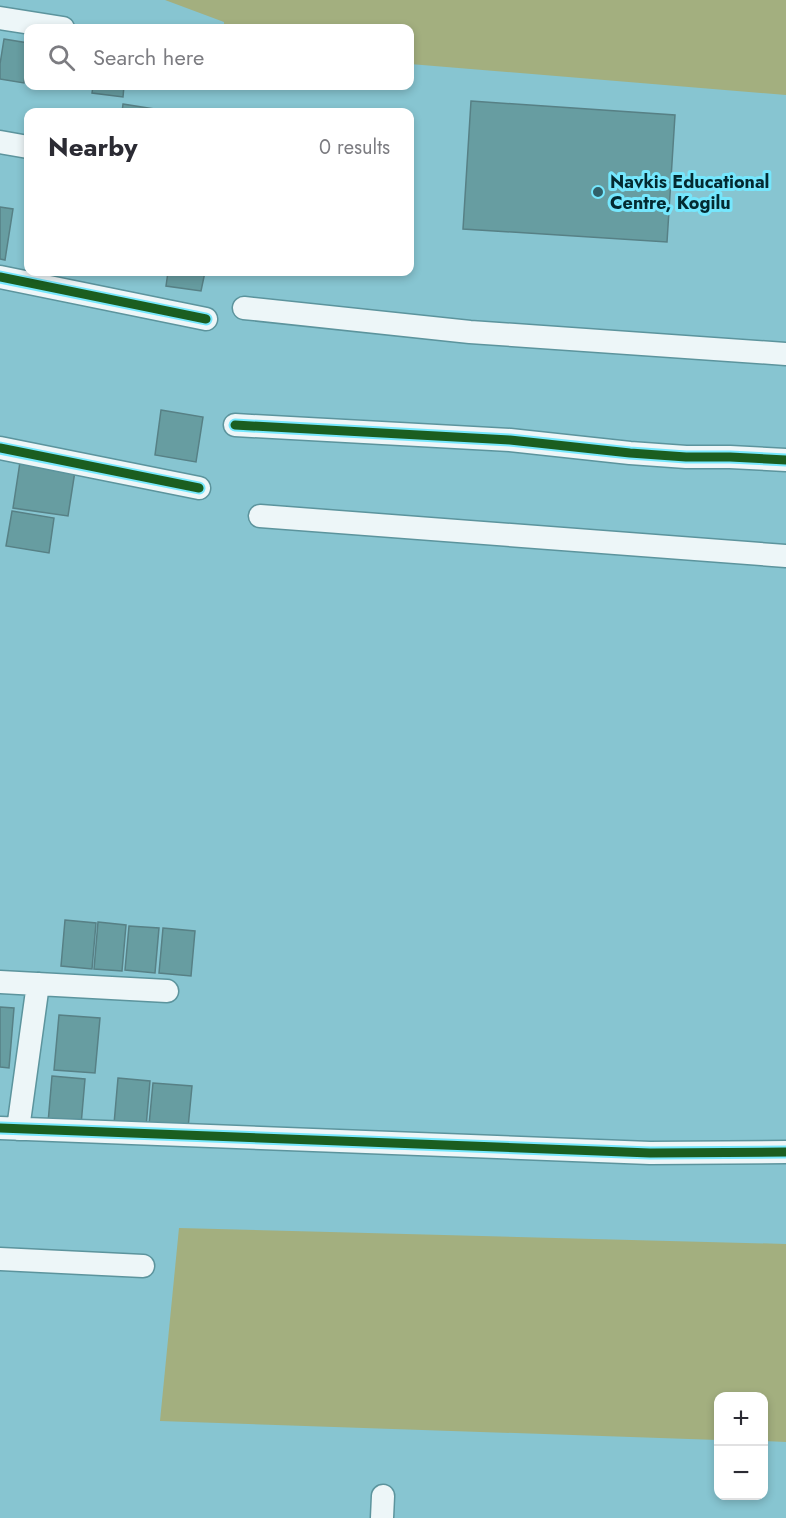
<!DOCTYPE html>
<meta charset="utf-8">
<style>
:root{--surface:#fff;--page:#f7f7f7;--text:#2b2b33;--muted:#7c7c81;--line:#e1e1e2}
body{margin:0;font-family:Jost,sans-serif;background:var(--page);color:var(--text)}
.controls{position:absolute;right:18px;bottom:18px;display:grid;overflow:hidden;border-radius:12px;box-shadow:0 3px 9px #0003}
.controls button{width:54px;height:54px;display:grid;place-items:center;padding:0;border:0;border-bottom:2px solid var(--line);background:var(--surface);color:var(--text);font:30px sans-serif}
.list{margin:0;padding:0;list-style:none}
h2{display:flex;justify-content:space-between;align-items:center;height:78px;margin:0;padding:0 24px;font-size:26px}
h2 small{font-size:20px;font-weight:400;color:var(--muted)}
.icon{flex:none;width:33px;height:33px;fill:none;stroke:currentColor;stroke-width:2;stroke-linecap:round;stroke-linejoin:round}
.map{position:relative;flex:none;width:786px;height:1518px;overflow:hidden}
.search{position:absolute;background:var(--surface);box-shadow:0 3px 9px #0003;left:24px;top:24px;width:390px;height:66px;display:flex;align-items:center;gap:15px;box-sizing:border-box;padding:0 21px;border-radius:12px;color:var(--muted);font-size:22px}
.panel{position:absolute;background:var(--surface);box-shadow:0 3px 9px #0003;left:24px;top:108px;width:390px;height:168px;border-radius:12px}
.map>svg:first-child{display:block}
</style>
<div class="map">
<svg width="786" height="1518" viewBox="0 0 786 1518">
<rect width="100%" height="100%" fill="#87c5d1"/>
<path fill="#a3af7f" d="M 165,0 L 786,0 L 786,95 L 410,64 L 410,28 L 224,28 L 224,22 Z
M 179,1228 L 786,1244 L 786,1442 L 764,1441 L 764,1396 L 718,1396 L 718,1440 L 160,1421 Z"/>
<path fill="#679da1" stroke="#578085" stroke-width="1.5" d="M 4,39 L 28,43 L 28,52 L 24,83 L 0,79 L 0,64 Z
M 93,86 L 124,86 L 123,97 L 92,93 Z
M 471,101 L 675,115 L 667,242 L 463,229 Z
M 123,104 L 154,109 L 154,112 L 122,112 Z
M 0,207 L 13,209 L 5,260 L 0,259 Z
M 168,272 L 205,272 L 201,291 L 166,286 Z
M 161,410 L 203,417 L 196,462 L 155,455 Z
M 20,462 L 75,471 L 68,516 L 13,508 Z
M 12,511 L 54,518 L 49,553 L 6,546 Z
M 65,920 L 96,923 L 92,969 L 61,966 Z
M 98,922 L 126,925 L 122,971 L 94,969 Z
M 129,926 L 159,928 L 155,973 L 125,970 Z
M 163,928 L 195,931 L 191,976 L 159,973 Z
M 0,1007 L 14,1008 L 9,1068 L 0,1067 Z
M 59,1015 L 100,1018 L 95,1073 L 54,1070 Z
M 52,1076 L 85,1079 L 81,1125 L 48,1123 Z
M 118,1078 L 150,1081 L 146,1127 L 114,1124 Z
M 153,1083 L 192,1086 L 188,1128 L 149,1125 Z"/>
<g fill="none" stroke-linecap="round" stroke-linejoin="round">
<defs>
<path id="minor" d="M 0,18 L 63,28
M 0,142 L 28,147
M 0,277 L 206,319
M 244,308 L 470,332 L 786,354
M 235,425 L 510,440 L 630,453 L 686,457 L 730,457 L 786,460
M 0,448 L 199,488
M 260,516 L 786,556
M 0,982 L 167,991
M 0,1128 L 650,1153 L 786,1152
M 18,1129 L 38,984
M 0,1259 L 143,1266
M 382,1518 L 383,1496"/>
</defs>
<use href="#minor" stroke="#5c949d" stroke-width="25"/>
<use href="#minor" stroke="#edf6f8" stroke-width="22"/>
<defs>
<path id="cycleway" d="M 0,277 L 206,319
M 235,425 L 510,440 L 630,453 L 686,457 L 730,457 L 786,460
M 0,448 L 199,488
M 0,1128 L 650,1153 L 786,1152"/>
</defs>
<use href="#cycleway" stroke="#76e7fd" stroke-width="13"/>
<use href="#cycleway" stroke="#1b5e20" stroke-width="9"/>
</g>
<circle fill="#316069" stroke="#76e7fd" stroke-width="2" cx="598" cy="192" r="6"/>
<g text-anchor="middle" stroke-width="6" stroke-linejoin="round" paint-order="stroke">
<g font-size="18" font-weight="bold" fill="#032a31" stroke="#76e7fd" text-anchor="start">
<text x="610" y="188">Navkis Educational<tspan x="610" dy="21">Centre, Kogilu</tspan></text>
</g>
</g>
</svg>
<div class="controls">
<button>+</button>
<button>−</button>
</div>
<div class="search"><svg class="icon" aria-label="search" viewBox="0 0 24 24"><circle cx="10" cy="10" r="6"/><path d="M15 15l6 6"/></svg>Search here</div>
<section class="panel">
<h2>Nearby<small>0 results</small></h2>
<ul class="list">
</ul>
</section>
</div>
